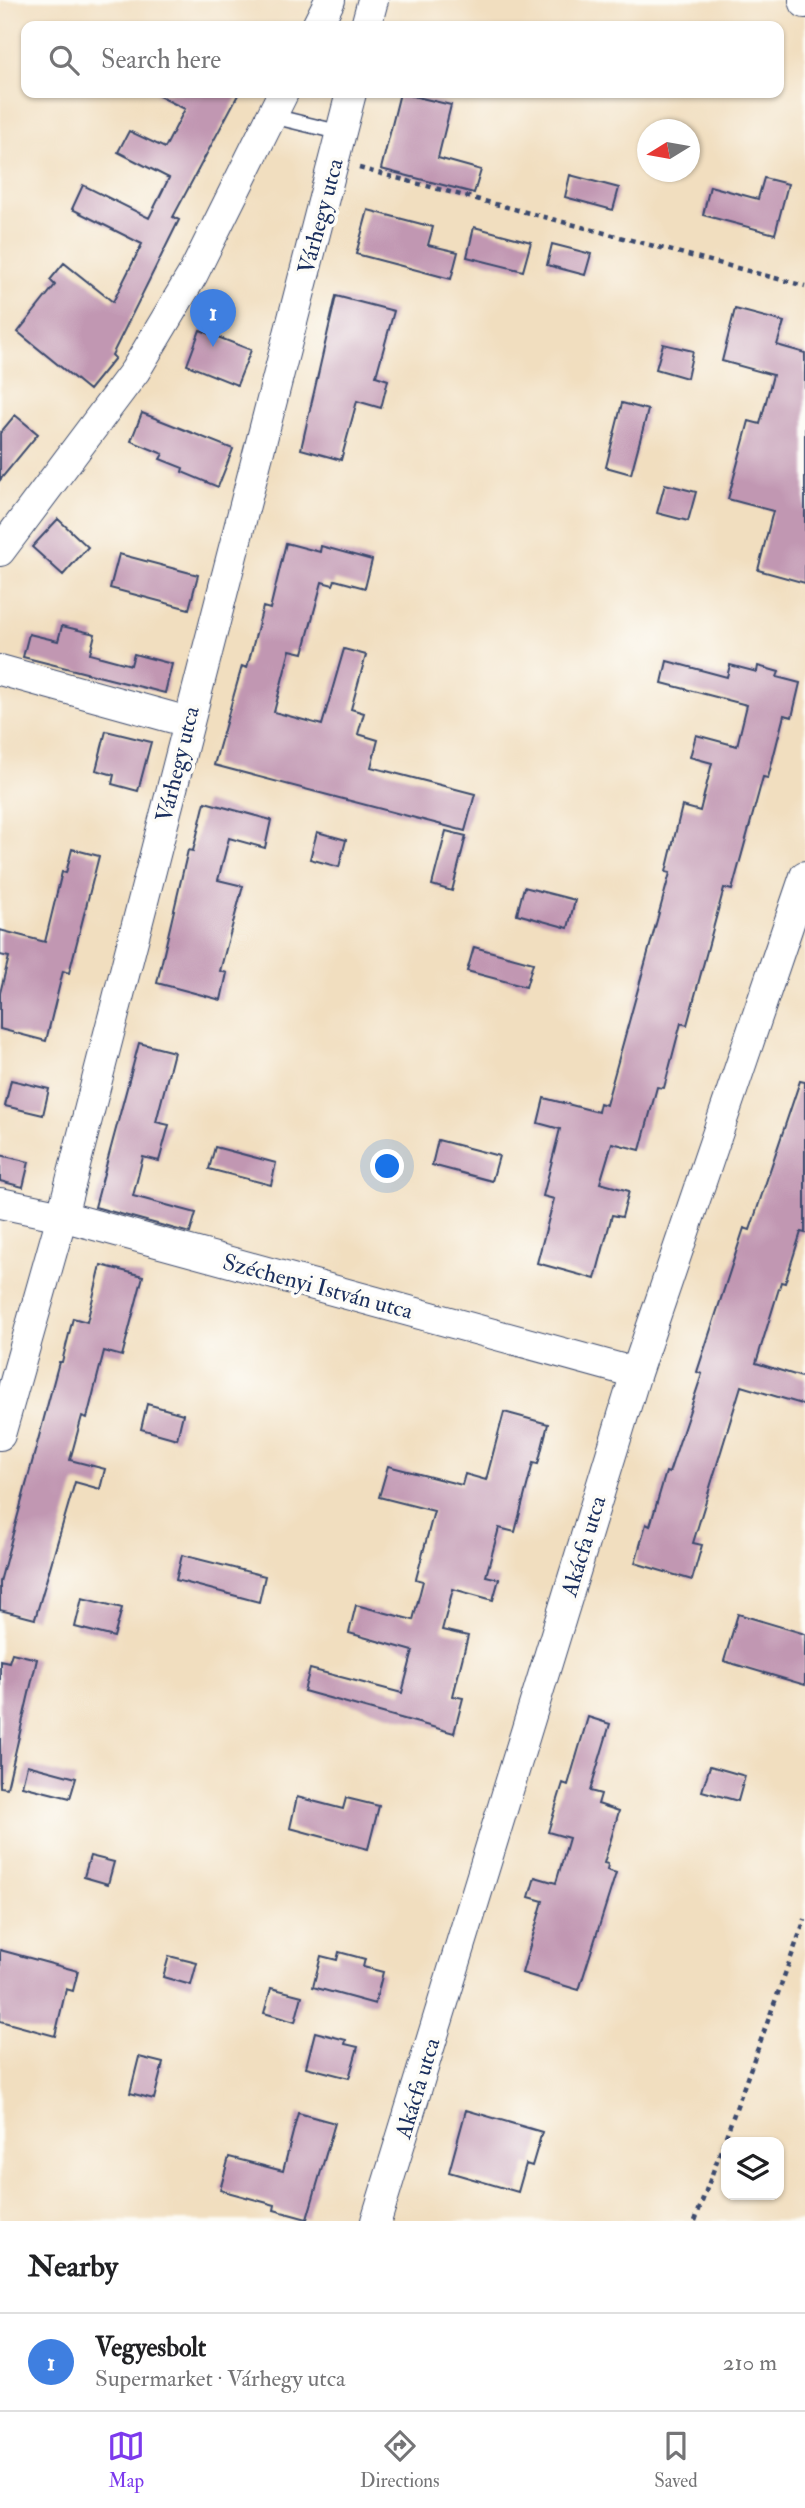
<!DOCTYPE html>
<meta charset="utf-8">
<style>
:root{--surface:#fff;--page:#f6f6f6;--text:#202124;--muted:#757577;--line:#e0e0e0;--accent:#7c3aed}
body{margin:0;font-family:"IM FELL Double Pica",serif;background:var(--page);color:var(--text)}
.controls{position:absolute;right:21px;bottom:21px;display:grid;overflow:hidden;border-radius:14px;box-shadow:0 2px 5px #0004}
.controls button{width:63px;height:63px;display:grid;place-items:center;padding:0;border:0;border-bottom:2px solid var(--line);background:var(--surface);color:var(--text);font:35px sans-serif}
.compass{position:absolute;left:637px;top:119px;width:63px;height:63px;border-radius:50%;background:var(--surface);box-shadow:0 2px 5px #0004;rotate:259deg}
.you{position:absolute;left:388px;top:1167px;width:24px;height:24px;margin:-18px;border:5px solid #fff;border-radius:50%;background:#1a73e8;box-shadow:0 0 0 10px #1a73e833}
.badge{display:grid;place-items:center;width:46px;height:46px;border-radius:50%;background:var(--accent);color:#fff;font-size:23px;font-weight:700}
.pin{position:absolute;translate:-50% -58px;filter:drop-shadow(0 2px 4px #0008)}
.pin::after{content:'';position:absolute;top:37px;width:24px;height:21px;background:inherit;clip-path:polygon(0 0,100% 0,50% 100%)}
.list{margin:0;padding:0;list-style:none}
h2{display:flex;justify-content:space-between;align-items:center;height:91px;margin:0;padding:0 28px;font-size:30px}
h2 small{font-size:23px;font-weight:400;color:var(--muted)}
.list li{display:grid;grid-template-columns:46px 1fr auto;gap:21px;align-items:center;box-sizing:border-box;height:98px;padding:0 28px;border-top:2px solid var(--line)}
.list b{display:block;font-size:26px;white-space:nowrap}
.list p{margin:0;font-size:23px;white-space:nowrap;color:var(--muted)}
.list em{font-size:23px;font-style:normal;color:var(--muted)}
.icon{flex:none;width:38px;height:38px;fill:none;stroke:currentColor;stroke-width:2;stroke-linecap:round;stroke-linejoin:round}
.map{position:relative;flex:none;width:805px;height:2221px;overflow:hidden}
.search{position:absolute;background:var(--surface);box-shadow:0 2px 5px #0004;left:21px;right:21px;top:21px;height:77px;display:flex;align-items:center;gap:18px;box-sizing:border-box;padding:0 24px;border-radius:14px;color:var(--muted);font-size:26px}
.sheet{height:189px;background:var(--surface)}
nav{display:flex;justify-content:space-around;align-items:center;box-sizing:border-box;height:98px;border-top:2px solid var(--line);background:var(--surface);font-size:19px;color:var(--muted)}
nav a{display:grid;justify-items:center;gap:4px}
nav .on{color:var(--accent)}
.map>svg:first-child{display:block}
</style>
<div class="map">
<svg width="805" height="2221" viewBox="0 0 805 2221">
<rect width="100%" height="100%" fill="#fdfcf7"/>
<filter id="ink" filterUnits="userSpaceOnUse"><feTurbulence type="fractalNoise" baseFrequency=".0143" numOctaves="2"/><feDisplacementMap in="SourceGraphic" scale="14" xChannelSelector="R" yChannelSelector="G"/><feConvolveMatrix kernelMatrix="1 2 1 2 8 2 1 2 1" color-interpolation-filters="sRGB"/></filter>
<filter id="wash" filterUnits="userSpaceOnUse"><feTurbulence type="fractalNoise" baseFrequency=".00686" numOctaves="4" result="noise"/><feDisplacementMap in="SourceGraphic" scale="28" xChannelSelector="R" yChannelSelector="G"/><feGaussianBlur stdDeviation="1.57" result="paint"/><feColorMatrix in="noise" values="0 0 0 0 0 0 0 0 0 0 0 0 0 0 0 0 0 1.4 0 .05"/><feComposite in="paint" operator="in"/></filter>
<g filter="url(#wash)">
<rect width="100%" height="100%" fill="#f1debf"/>
<g id="blocks">
<path fill="#c197b2" d="M 153,93 L 239,93 L 173,217 L 179,220 L 112,355 L 115,358 L 89,390 L 18,332 L 55,285 L 50,280 L 64,263 L 113,302 L 142,244 L 72,209 L 83,185 L 149,218 L 169,178 L 118,152 L 129,131 L 165,148 L 185,109 Z
M 400,93 L 451,105 L 438,158 L 481,170 L 474,193 L 381,169 Z
M 570,175 L 619,188 L 613,210 L 565,197 Z
M 764,178 L 788,184 L 775,234 L 703,215 L 710,186 L 758,199 Z
M 368,210 L 433,227 L 428,245 L 458,252 L 451,279 L 356,254 Z
M 474,227 L 531,242 L 523,271 L 467,257 Z
M 552,244 L 591,254 L 585,275 L 547,265 Z
M 336,296 L 394,311 L 376,376 L 388,380 L 381,408 L 357,401 L 341,460 L 301,449 Z
M 735,309 L 784,322 L 777,345 L 805,353 L 805,583 L 758,570 L 773,511 L 728,499 L 749,421 L 760,424 L 773,375 L 722,361 Z
M 200,330 L 251,350 L 237,385 L 187,365 Z
M 663,344 L 693,351 L 687,378 L 656,369 Z
M 622,403 L 648,410 L 631,474 L 606,467 Z
M 142,413 L 233,449 L 218,487 L 182,472 L 183,468 L 160,459 L 163,454 L 131,441 Z
M 15,415 L 38,434 L 0,480 L 0,433 Z
M 665,484 L 696,492 L 688,521 L 657,513 Z
M 58,519 L 88,547 L 63,575 L 32,547 Z
M 286,543 L 320,552 L 321,546 L 372,560 L 365,588 L 335,580 L 333,585 L 322,582 L 303,653 L 290,650 L 274,712 L 322,725 L 344,649 L 366,655 L 351,709 L 364,713 L 358,734 L 378,740 L 371,767 L 475,794 L 465,831 L 214,765 L 242,666 L 247,668 L 263,607 L 270,609 Z
M 119,554 L 198,575 L 189,609 L 110,588 Z
M 62,626 L 95,634 L 90,654 L 131,665 L 134,654 L 172,664 L 165,693 L 23,657 L 29,634 L 58,641 Z
M 667,661 L 727,677 L 730,665 L 757,672 L 758,666 L 779,672 L 777,677 L 800,683 L 792,717 L 784,715 L 768,778 L 763,777 L 732,890 L 724,888 L 687,1025 L 681,1023 L 664,1088 L 657,1087 L 640,1150 L 612,1143 L 600,1183 L 629,1191 L 622,1217 L 612,1215 L 595,1279 L 537,1263 L 554,1199 L 543,1196 L 560,1129 L 538,1123 L 544,1098 L 598,1112 L 600,1103 L 606,1105 L 670,873 L 666,872 L 682,806 L 700,811 L 712,763 L 690,757 L 696,735 L 737,746 L 747,705 L 662,683 Z
M 106,731 L 151,742 L 138,791 L 112,784 L 114,775 L 96,770 Z
M 205,802 L 271,820 L 265,848 L 229,838 L 218,880 L 243,886 L 220,971 L 227,973 L 221,1000 L 157,983 L 188,850 L 193,851 Z
M 446,831 L 466,836 L 452,891 L 432,885 Z
M 317,832 L 346,840 L 339,867 L 310,859 Z
M 72,849 L 99,856 L 69,973 L 63,971 L 46,1041 L 0,1029 L 0,993 L 9,957 L 0,955 L 0,930 L 45,942 L 62,872 L 66,873 Z
M 524,887 L 575,900 L 568,928 L 517,914 Z
M 474,947 L 533,963 L 526,987 L 467,971 Z
M 139,1043 L 174,1052 L 156,1122 L 169,1125 L 159,1161 L 143,1157 L 133,1196 L 196,1213 L 190,1233 L 95,1207 Z
M 11,1080 L 49,1089 L 43,1115 L 5,1106 Z
M 800,1081 L 805,1082 L 805,1233 L 801,1232 L 785,1283 L 781,1282 L 756,1363 L 805,1378 L 805,1405 L 741,1386 L 693,1543 L 702,1545 L 692,1580 L 635,1563 L 646,1524 L 650,1526 L 666,1472 L 669,1473 L 702,1374 L 697,1372 L 744,1228 L 750,1230 Z
M 438,1140 L 499,1156 L 492,1181 L 432,1165 Z
M 215,1147 L 276,1163 L 271,1185 L 209,1169 Z
M 0,1155 L 29,1162 L 23,1187 L 0,1181 Z
M 101,1265 L 143,1276 L 122,1356 L 104,1351 L 87,1418 L 82,1416 L 70,1460 L 105,1469 L 100,1489 L 75,1482 L 35,1619 L 0,1610 L 0,1582 L 59,1362 L 62,1362 L 73,1318 L 87,1322 Z
M 147,1404 L 183,1414 L 177,1439 L 141,1429 Z
M 504,1412 L 548,1424 L 538,1464 L 533,1463 L 515,1532 L 499,1528 L 486,1576 L 499,1579 L 493,1600 L 453,1589 L 442,1630 L 468,1636 L 453,1696 L 463,1698 L 454,1733 L 304,1691 L 310,1669 L 402,1693 L 413,1651 L 349,1633 L 356,1605 L 413,1620 L 423,1581 L 416,1579 L 434,1511 L 379,1497 L 388,1466 L 462,1485 L 465,1474 L 486,1480 Z
M 182,1555 L 265,1576 L 259,1602 L 176,1580 Z
M 82,1598 L 122,1608 L 114,1637 L 75,1627 Z
M 738,1614 L 805,1634 L 805,1685 L 724,1661 Z
M 12,1653 L 37,1659 L 7,1788 L 0,1787 L 0,1660 L 9,1662 Z
M 588,1717 L 610,1724 L 590,1791 L 601,1794 L 598,1804 L 619,1811 L 604,1863 L 608,1864 L 607,1870 L 616,1873 L 579,1990 L 522,1973 L 543,1901 L 529,1897 L 535,1877 L 556,1883 L 569,1838 L 548,1832 L 563,1783 L 568,1785 Z
M 27,1765 L 76,1778 L 70,1798 L 22,1786 Z
M 710,1766 L 745,1776 L 738,1801 L 702,1791 Z
M 297,1797 L 343,1809 L 346,1798 L 379,1806 L 368,1849 L 290,1828 Z
M 90,1856 L 114,1862 L 108,1884 L 84,1877 Z
M 0,1950 L 78,1971 L 73,1991 L 66,1989 L 55,2036 L 0,2021 Z
M 339,1952 L 365,1959 L 363,1967 L 383,1972 L 375,2004 L 313,1987 L 321,1956 L 337,1960 Z
M 169,1956 L 197,1963 L 191,1985 L 163,1977 Z
M 271,1988 L 302,1996 L 295,2022 L 264,2013 Z
M 315,2032 L 346,2040 L 345,2044 L 358,2047 L 349,2078 L 306,2067 Z
M 139,2057 L 163,2063 L 154,2099 L 130,2093 Z
M 466,2110 L 542,2132 L 532,2166 L 526,2164 L 518,2192 L 449,2172 Z
M 298,2113 L 335,2123 L 307,2219 L 274,2210 L 275,2205 L 220,2190 L 229,2157 L 283,2171 Z"/>
</g>
</g>
<g filter="url(#ink)">
<use href="#blocks" fill-opacity="0" stroke="#3b496d" stroke-width="2"/>
<g fill="none" stroke-linecap="round" stroke-linejoin="round">
<defs>
<path id="service" d="M 272,116 L 342,133"/>
<path id="minor" d="M 804,0 L 805,3
M 317,26 L 330,0
M 366,26 L 373,0
M 0,551 L 135,371 L 193,274 L 283,93
M 0,670 L 188,722
M 0,1203 L 62,1216 L 636,1373
M 0,1435 L 62,1216 L 351,93
M 376,2221 L 636,1373 L 805,876"/>
</defs>
<use href="#service" stroke="#3b496d" stroke-width="17"/>
<use href="#minor" stroke="#3b496d" stroke-width="32"/>
<path stroke="#3b496d" stroke-width="4.5" stroke-dasharray="5 5" stroke-linecap="butt" d="M 359,168 L 805,286
M 695,2221 L 805,1919"/>
<use href="#service" stroke="#fff" stroke-width="14"/>
<use href="#minor" stroke="#fff" stroke-width="30"/>
</g>
</g>
<g text-anchor="middle" stroke-width="7" stroke-linejoin="round" paint-order="stroke">
<g font-size="23" fill="#1b2f5e" stroke="#fdfcf7">
<text transform="translate(320 216) rotate(-75)" y="8">Várhegy utca</text>
<text transform="translate(177 764) rotate(-76)" y="8">Várhegy utca</text>
<text transform="translate(318 1286) rotate(15)" y="8">Széchenyi István utca</text>
<text transform="translate(583 1546) rotate(-73)" y="8">Akácfa utca</text>
<text transform="translate(417 2088) rotate(-73)" y="8">Akácfa utca</text>
</g>
</g>
</svg>
<div class="controls">
<button><svg class="icon" aria-label="layers" viewBox="0 0 24 24"><path d="M12 4l9 5-9 5-9-5zM3 14l9 5 9-5"/></svg></button>
</div>
<svg class="compass" viewBox="-18 -18 36 36"><path d="M0-13l5 13h-10z" fill="#e53935"/><path d="M0 13l5-13h-10z" fill="#757577"/></svg>
<div class="you"></div>
<div class="pin badge" style="left:213px;top:347px;background:#3f7fe0">1</div>
<div class="search"><svg class="icon" aria-label="search" viewBox="0 0 24 24"><circle cx="10" cy="10" r="6"/><path d="M15 15l6 6"/></svg>Search here</div>
</div>
<section class="sheet">
<h2>Nearby<small></small></h2>
<ul class="list">
<li><span class="badge" style="background:#3f7fe0">1</span><div><b>Vegyesbolt</b><p>Supermarket · Várhegy utca</p></div><em>210 m</em></li>
</ul>
</section>
<nav>
<a class="on"><svg class="icon" aria-label="map" viewBox="0 0 24 24"><path d="M3 6l6-2 6 2 6-2v14l-6 2-6-2-6 2zM9 4v14M15 6v14"/></svg>Map</a>
<a><svg class="icon" aria-label="directions" viewBox="0 0 24 24"><path d="M12 3l9 9-9 9-9-9zM9 14v-3h6M13 9l2 2-2 2"/></svg>Directions</a>
<a><svg class="icon" aria-label="saved" viewBox="0 0 24 24"><path d="M7 4h10v16l-5-4-5 4z"/></svg>Saved</a>
</nav>
